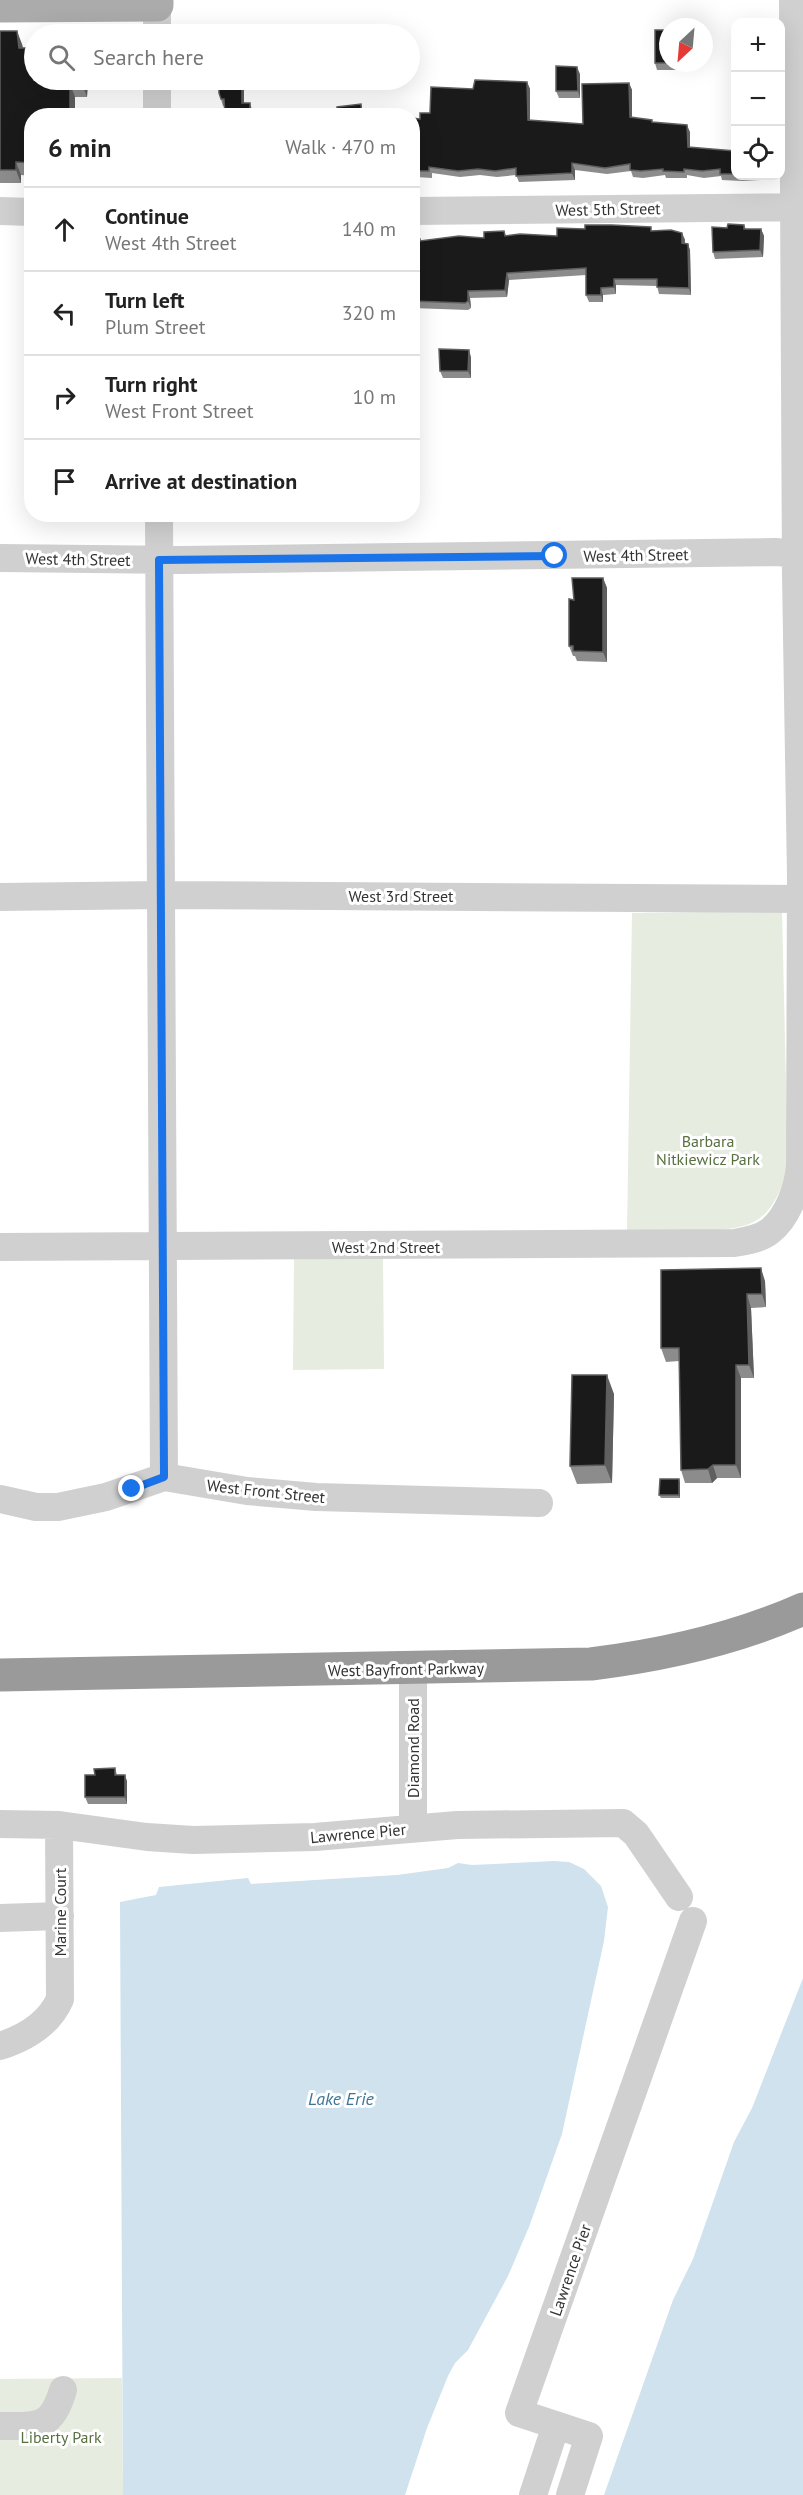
<!DOCTYPE html>
<meta charset="utf-8">
<style>
:root{--surface:#fff;--page:#f2f2f2;--text:#222;--muted:#767676;--line:#e0e0e0}
body{margin:0;font-family:"PT Sans",sans-serif;background:var(--page);color:var(--text)}
.controls{position:absolute;right:18px;top:18px;display:grid;overflow:hidden;border-radius:12px;box-shadow:0 6px 24px #0002}
.controls button{width:54px;height:54px;display:grid;place-items:center;padding:0;border:0;border-bottom:2px solid var(--line);background:var(--surface);color:var(--text);font:30px sans-serif}
.compass{position:absolute;left:659px;top:18px;width:54px;height:54px;border-radius:50%;background:var(--surface);box-shadow:0 6px 24px #0002;rotate:206deg}
.stop{position:absolute;width:18px;height:18px;margin:-14px;border:4px solid #1a73e8;border-radius:50%;background:#fff}
.stop.end{background:#1a73e8;border-color:#fff;box-shadow:0 2px 6px #0008}
.list{margin:0;padding:0;list-style:none}
h2{display:flex;justify-content:space-between;align-items:center;height:78px;margin:0;padding:0 24px;font-size:26px}
h2 small{font-size:20px;font-weight:400;color:var(--muted)}
.list li{display:grid;grid-template-columns:39px 1fr auto;gap:18px;align-items:center;box-sizing:border-box;height:84px;padding:0 24px;border-top:2px solid var(--line)}
.list b{display:block;font-size:22px;white-space:nowrap}
.list p{margin:0;font-size:20px;white-space:nowrap;color:var(--muted)}
.list em{font-size:20px;font-style:normal;color:var(--muted)}
.icon{flex:none;width:33px;height:33px;fill:none;stroke:currentColor;stroke-width:2;stroke-linecap:round;stroke-linejoin:round}
.map{position:relative;flex:none;width:803px;height:2495px;overflow:hidden}
.search{position:absolute;background:var(--surface);box-shadow:0 6px 24px #0002;left:24px;top:24px;width:396px;height:66px;display:flex;align-items:center;gap:15px;box-sizing:border-box;padding:0 21px;border-radius:33px;color:var(--muted);font-size:22px}
.panel{position:absolute;background:var(--surface);box-shadow:0 6px 24px #0002;left:24px;top:108px;width:396px;height:414px;border-radius:24px}
.map>svg:first-child{display:block}
</style>
<div class="map">
<svg width="803" height="2495" viewBox="0 0 803 2495">
<rect width="100%" height="100%" fill="#fff"/>
<path fill="#e6ecdf" d="M 782,911 L 788,1170 C 769,1225 753,1229 698,1231 C 674,1232 651,1232 627,1233 L 632,913 Z
M 383,1258 L 384,1369 L 293,1370 L 294,1259 Z
M 122,2378 L 123,2495 L 0,2495 L 0,2379 Z"/>
<path fill="#cfe2ee" d="M 554,1861 L 569,1862 L 584,1869 L 601,1886 L 608,1907 L 604,1941 L 562,2134 L 529,2227 L 508,2276 L 468,2350 L 455,2363 L 448,2376 L 427,2428 L 405,2495 L 123,2495 L 120,1902 L 156,1895 L 159,1887 L 248,1878 L 251,1884 L 397,1875 L 448,1868 L 458,1863 L 472,1865 Z
M 803,1978 L 803,2495 L 604,2495 L 673,2300 L 693,2259 L 734,2142 L 752,2108 Z"/>
<g fill="none" stroke-linecap="round" stroke-linejoin="round">
<path stroke="#d0d0d0" stroke-width="28" d="M 157,5 L 157,34
M 157,116 L 157,80
M 0,211 L 32,212
M 412,211 L 803,207
M 159,514 L 164,1477
M 0,558 L 182,560 L 775,552 L 803,554
M 0,897 L 162,895 L 803,899
M 0,1247 L 734,1243 C 746,1241 760,1239 770,1231 C 788,1217 798,1188 800,1166 L 801,877 L 796,574 L 793,0
M 0,1499 L 36,1507 L 58,1507 L 106,1497 L 164,1477 L 247,1491 L 316,1497 L 539,1503
M 413,1668 L 413,1828
M 0,1824 L 59,1825 L 147,1837 L 193,1840 L 315,1837 L 457,1825 L 623,1823 L 636,1834 L 679,1897
M 0,1918 L 60,1916
M 0,2046 C 25,2038 49,2024 60,1999 L 59,1825
M 0,2426 C 37,2426 51,2430 63,2390
M 533,2495 L 556,2425
M 570,2495 L 589,2436 L 519,2413 L 693,1921"/>
<path stroke="#ababab" stroke-width="33" d="M 0,6 L 157,5 L 157,0"/>
<path stroke="#9a9a9a" stroke-width="33" d="M 0,1675 L 591,1664 C 664,1655 736,1639 803,1609"/>
</g>
<path fill="#8c8c8c" d="M 0,31 L 22,44 L 34,80 L 88,80 L 87,97 L 75,97 L 75,116 L 32,116 L 32,176 L 21,175 L 21,183 L 0,183 Z
M 655,63 L 691,63 L 691,70 L 657,70 Z
M 580,74 L 580,98 L 559,98 L 556,91 Z
M 527,82 L 530,89 L 530,121 L 583,124 L 629,83 L 632,90 L 632,117 L 690,132 L 690,147 L 735,151 L 735,176 L 760,176 L 760,180 L 742,181 L 722,180 L 721,176 L 704,178 L 687,175 L 687,178 L 666,178 L 665,175 L 643,178 L 633,177 L 631,171 L 607,174 L 575,170 L 575,180 L 519,182 L 516,175 L 497,177 L 480,175 L 460,177 L 432,173 L 432,178 L 416,177 L 412,175 L 412,118 L 420,119 L 473,89 Z
M 219,93 L 244,103 L 252,110 L 223,106 Z
M 744,225 L 746,229 L 761,229 L 764,236 L 763,257 L 715,259 L 713,252 L 727,228 Z
M 504,231 L 506,236 L 557,236 L 653,231 L 682,233 L 685,240 L 685,243 L 688,244 L 690,250 L 691,295 L 659,294 L 657,286 L 616,285 L 616,294 L 603,295 L 603,302 L 589,302 L 586,295 L 586,275 L 509,280 L 507,297 L 470,298 L 471,308 L 468,310 L 412,308 L 412,239 L 420,239 L 421,241 L 484,238 Z
M 471,357 L 471,378 L 443,378 L 440,371 Z
M 603,578 L 607,588 L 607,662 L 577,661 L 575,656 L 573,656 L 569,646 L 574,600 Z
M 765,1281 L 766,1307 L 751,1308 L 754,1378 L 741,1378 L 741,1478 L 717,1478 L 712,1483 L 685,1483 L 681,1470 L 679,1361 L 666,1362 L 661,1348 Z
M 614,1394 L 612,1483 L 577,1484 L 570,1466 Z
M 680,1482 L 680,1498 L 661,1498 L 659,1495 Z
M 115,1768 L 117,1775 L 127,1781 L 127,1804 L 88,1804 L 85,1797 L 95,1775 Z"/>
<path fill="#5f5f5f" d="M 17,31 L 22,44 L 24,61 L 19,48 Z
M 577,67 L 580,74 L 580,98 L 578,91 Z
M 82,80 L 88,80 L 87,97 L 82,84 Z
M 242,80 L 244,80 L 244,110 L 242,103 Z
M 527,82 L 530,89 L 530,127 L 528,120 Z
M 629,83 L 632,90 L 632,124 L 630,117 Z
M 70,84 L 75,97 L 75,116 L 70,116 Z
M 250,103 L 252,110 L 252,116 L 250,116 Z
M 687,125 L 690,132 L 690,153 L 688,147 Z
M 16,162 L 21,175 L 21,183 L 16,170 Z
M 572,163 L 575,170 L 575,180 L 572,173 Z
M 761,229 L 764,236 L 763,257 L 760,250 Z
M 682,233 L 685,240 L 684,250 L 682,243 Z
M 688,244 L 690,250 L 691,295 L 689,288 Z
M 507,273 L 509,280 L 507,297 L 505,290 Z
M 614,279 L 616,285 L 616,294 L 614,287 Z
M 601,288 L 603,295 L 603,302 L 601,295 Z
M 468,291 L 470,298 L 471,308 L 468,301 Z
M 469,350 L 471,357 L 471,378 L 468,371 Z
M 603,578 L 607,588 L 607,662 L 603,652 Z
M 761,1268 L 765,1281 L 766,1307 L 762,1294 Z
M 747,1294 L 751,1308 L 754,1378 L 749,1365 Z
M 736,1365 L 741,1378 L 741,1478 L 736,1465 Z
M 607,1375 L 614,1394 L 612,1483 L 605,1465 Z
M 713,1465 L 717,1478 L 712,1483 L 708,1469 Z
M 679,1479 L 680,1482 L 680,1498 L 679,1495 Z
M 125,1775 L 127,1781 L 127,1804 L 125,1797 Z"/>
<path fill="#1a1a1a" stroke="#5f5f5f" stroke-width="1.5" d="M 253,30 L 288,30 L 288,34 L 253,34 Z
M 655,30 L 668,30 L 668,63 L 655,63 Z
M 0,31 L 17,31 L 19,48 L 34,48 L 34,80 L 82,80 L 82,84 L 70,84 L 70,116 L 32,116 L 32,163 L 16,162 L 16,170 L 0,170 Z
M 326,31 L 344,31 L 345,34 L 326,34 Z
M 556,66 L 577,67 L 578,91 L 556,91 Z
M 219,80 L 242,80 L 242,103 L 250,103 L 250,116 L 225,116 L 224,99 L 221,99 L 219,93 Z
M 475,80 L 527,82 L 528,120 L 583,124 L 582,84 L 629,83 L 630,117 L 652,120 L 652,122 L 687,125 L 688,147 L 735,151 L 735,174 L 720,174 L 720,169 L 702,171 L 684,169 L 684,172 L 663,171 L 663,169 L 641,171 L 630,170 L 630,164 L 605,168 L 572,163 L 572,173 L 516,176 L 516,168 L 495,171 L 478,169 L 458,171 L 429,167 L 429,171 L 414,171 L 412,170 L 412,118 L 420,119 L 420,113 L 430,113 L 431,87 L 473,89 Z
M 361,104 L 362,116 L 337,116 L 337,107 Z
M 728,224 L 744,225 L 744,229 L 761,229 L 760,250 L 713,252 L 712,227 L 727,228 Z
M 585,225 L 612,225 L 651,227 L 651,231 L 671,230 L 682,233 L 682,243 L 688,244 L 689,288 L 657,287 L 657,279 L 614,279 L 614,287 L 601,288 L 601,295 L 586,295 L 586,268 L 507,273 L 505,290 L 468,291 L 468,301 L 465,303 L 412,301 L 412,239 L 420,239 L 420,241 L 459,236 L 484,238 L 484,232 L 504,231 L 505,236 L 520,234 L 557,236 L 557,228 L 585,229 Z
M 439,349 L 469,350 L 468,371 L 440,371 Z
M 572,578 L 603,578 L 603,652 L 573,651 L 573,646 L 569,646 L 569,599 L 574,600 Z
M 761,1268 L 762,1294 L 747,1294 L 749,1365 L 736,1365 L 736,1465 L 713,1465 L 708,1469 L 681,1470 L 679,1348 L 661,1348 L 661,1270 Z
M 572,1375 L 607,1375 L 605,1465 L 570,1466 Z
M 660,1479 L 679,1479 L 679,1495 L 659,1495 Z
M 115,1768 L 115,1775 L 125,1775 L 125,1797 L 85,1797 L 85,1775 L 95,1775 L 94,1769 Z"/>
<g fill="none" stroke-linecap="round" stroke-linejoin="round">
<path stroke="#1a73e8" stroke-width="8" d="M 132,1489 L 164,1477 L 159,560 L 555,556"/>
</g>
<g text-anchor="middle" stroke-width="6" stroke-linejoin="round" paint-order="stroke">
<g font-size="16" fill="#333" stroke="#fff">
<text transform="translate(608 209) rotate(-1)" y="6">West 5th Street</text>
<text transform="translate(636 555) rotate(-1)" y="6">West 4th Street</text>
<text transform="translate(78 559) rotate(1)" y="6">West 4th Street</text>
<text x="401" y="902">West 3rd Street</text>
<text x="386" y="1253">West 2nd Street</text>
<text transform="translate(266 1491) rotate(6)" y="6">West Front Street</text>
<text transform="translate(406 1669) rotate(-1)" y="6">West Bayfront Parkway</text>
<text transform="translate(413 1748) rotate(-90)" y="6">Diamond Road</text>
<text transform="translate(358 1833) rotate(-5)" y="6">Lawrence Pier</text>
<text transform="translate(60 1912) rotate(-90)" y="6">Marine Court</text>
<text transform="translate(570 2270) rotate(-71)" y="6">Lawrence Pier</text>
</g>
<g font-size="16" fill="#56703f" stroke="#fff">
<text x="708" y="1147">Barbara<tspan x="708" dy="18">Nitkiewicz Park</tspan></text>
<text x="61" y="2443">Liberty Park</text>
</g>
<g font-size="18" font-style="italic" fill="#3f7597" stroke="#fff">
<text x="341" y="2105">Lake Erie</text>
</g>
</g>
</svg>
<div class="controls">
<button>+</button>
<button>−</button>
<button><svg class="icon" aria-label="locate" viewBox="0 0 24 24"><circle cx="12" cy="12" r="6"/><path d="M12 2v4M12 18v4M2 12h4M18 12h4"/></svg></button>
</div>
<svg class="compass" viewBox="-18 -18 36 36"><path d="M0-13l5 13h-10z" fill="#e53935"/><path d="M0 13l5-13h-10z" fill="#767676"/></svg>
<div class="stop" style="left:555px;top:556px"></div>
<div class="stop end" style="left:132px;top:1489px"></div>
<div class="search"><svg class="icon" aria-label="search" viewBox="0 0 24 24"><circle cx="10" cy="10" r="6"/><path d="M15 15l6 6"/></svg>Search here</div>
<section class="panel">
<h2>6 min<small>Walk · 470 m</small></h2>
<ul class="list">
<li><svg class="icon" aria-label="ahead" viewBox="0 0 24 24"><path d="M12 20V5M6 11l6-6 6 6"/></svg><div><b>Continue</b><p>West 4th Street</p></div><em>140 m</em></li>
<li><svg class="icon" aria-label="left" viewBox="0 0 24 24"><path d="M17 20v-9H6M10 6l-5 5 5 5"/></svg><div><b>Turn left</b><p>Plum Street</p></div><em>320 m</em></li>
<li><svg class="icon" aria-label="right" viewBox="0 0 24 24"><path d="M7 20v-9h11M14 6l5 5-5 5"/></svg><div><b>Turn right</b><p>West Front Street</p></div><em>10 m</em></li>
<li><svg class="icon" aria-label="arrive" viewBox="0 0 24 24"><path d="M6 21V4h12l-3 4 3 4H6"/></svg><div><b>Arrive at destination</b></div></li>
</ul>
</section>
</div>
